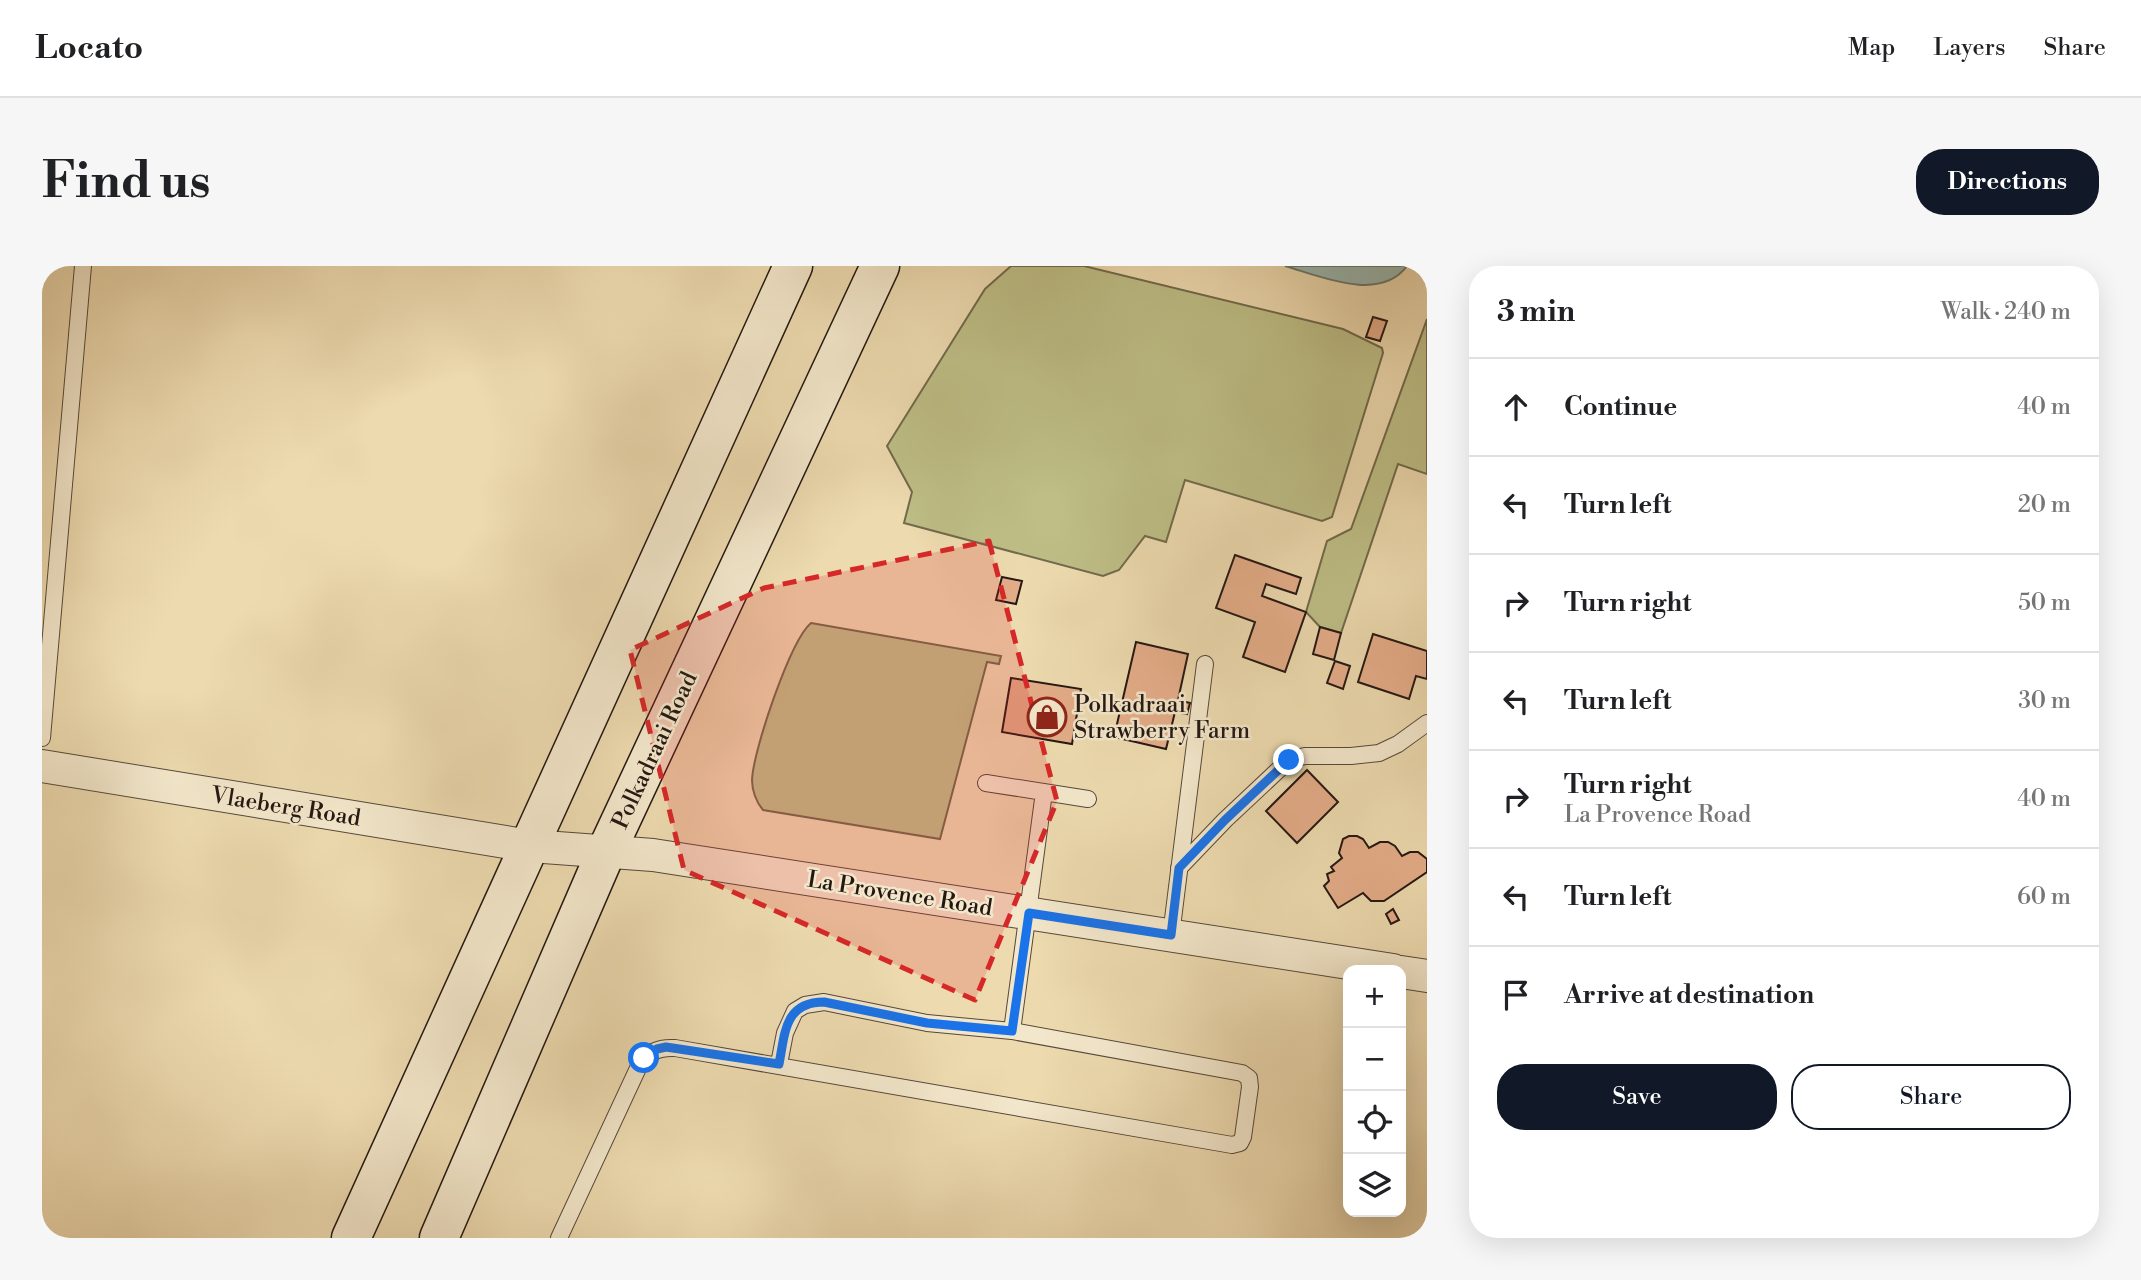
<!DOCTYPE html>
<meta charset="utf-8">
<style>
:root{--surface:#fff;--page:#f6f6f6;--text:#202124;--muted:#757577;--line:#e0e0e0;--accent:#111827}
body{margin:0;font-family:"Libre Bodoni",serif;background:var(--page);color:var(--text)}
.controls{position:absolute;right:21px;bottom:21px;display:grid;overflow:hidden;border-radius:14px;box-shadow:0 7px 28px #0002}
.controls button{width:63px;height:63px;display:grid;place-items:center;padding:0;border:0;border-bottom:2px solid var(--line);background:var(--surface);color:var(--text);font:35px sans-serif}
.stop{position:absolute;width:21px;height:21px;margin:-16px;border:5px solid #1a73e8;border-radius:50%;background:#fff}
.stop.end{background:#1a73e8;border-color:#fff;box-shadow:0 2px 7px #0008}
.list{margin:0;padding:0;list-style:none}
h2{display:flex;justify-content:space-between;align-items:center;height:91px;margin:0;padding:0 28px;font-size:30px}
h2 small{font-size:23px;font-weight:400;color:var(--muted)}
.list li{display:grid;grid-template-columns:46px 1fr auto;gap:21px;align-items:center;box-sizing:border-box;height:98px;padding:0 28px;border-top:2px solid var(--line)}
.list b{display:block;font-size:26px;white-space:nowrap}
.list p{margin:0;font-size:23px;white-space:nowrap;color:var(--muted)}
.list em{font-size:23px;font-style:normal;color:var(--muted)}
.actions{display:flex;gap:14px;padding:21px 28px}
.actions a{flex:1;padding:16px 0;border:2px solid var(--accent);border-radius:28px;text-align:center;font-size:24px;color:var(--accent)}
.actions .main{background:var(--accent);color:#fff}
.icon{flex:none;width:38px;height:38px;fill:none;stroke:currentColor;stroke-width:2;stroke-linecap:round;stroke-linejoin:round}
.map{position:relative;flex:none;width:1385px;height:972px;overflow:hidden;border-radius:28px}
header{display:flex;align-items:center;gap:42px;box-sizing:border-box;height:98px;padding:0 35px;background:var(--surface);border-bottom:2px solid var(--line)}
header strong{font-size:33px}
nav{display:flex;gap:38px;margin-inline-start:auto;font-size:24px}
.intro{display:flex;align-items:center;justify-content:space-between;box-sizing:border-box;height:168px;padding:0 42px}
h1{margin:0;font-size:49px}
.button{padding:18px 32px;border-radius:28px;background:var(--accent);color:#fff;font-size:24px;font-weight:700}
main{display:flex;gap:42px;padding:0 42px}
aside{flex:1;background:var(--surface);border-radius:28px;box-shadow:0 7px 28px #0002}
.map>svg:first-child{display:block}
</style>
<header>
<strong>Locato</strong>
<nav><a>Map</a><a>Layers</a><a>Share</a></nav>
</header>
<div class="intro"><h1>Find us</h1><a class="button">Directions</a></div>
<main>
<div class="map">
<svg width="1385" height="972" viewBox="0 0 1385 972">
<rect width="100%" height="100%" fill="#eddaaf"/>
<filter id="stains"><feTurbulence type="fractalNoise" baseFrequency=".00286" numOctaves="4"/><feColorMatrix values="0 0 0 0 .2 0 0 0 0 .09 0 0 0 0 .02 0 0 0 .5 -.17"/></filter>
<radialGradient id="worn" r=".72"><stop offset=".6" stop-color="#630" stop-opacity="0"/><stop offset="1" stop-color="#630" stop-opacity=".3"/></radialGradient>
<path fill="#bebe86" stroke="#716a4c" stroke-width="2" d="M 969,0 L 1042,0 L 1301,63 L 1340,82 L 1341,87 L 1290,251 L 1280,255 L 1143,214 L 1124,276 L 1103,270 L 1077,304 L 1061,310 L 862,257 L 870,226 L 845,180 L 943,23 Z
M 1385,53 L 1385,208 L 1356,198 L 1299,367 L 1278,361 L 1264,346 L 1285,275 L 1309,263 Z
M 769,357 L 959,390 L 957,398 L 945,396 L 898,573 L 721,544 C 714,536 710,524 710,514 C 711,485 748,375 769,357 Z"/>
<path fill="#9ab9b2" stroke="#6b7872" stroke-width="2" d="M 1243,0 L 1365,0 C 1338,37 1278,10 1243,0 Z"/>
<path fill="#e4ad89" stroke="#241713" stroke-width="2" d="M 1331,51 L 1345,55 L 1338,75 L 1324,71 Z
M 1193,289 L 1259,312 L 1254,328 L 1224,318 L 1220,330 L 1264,346 L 1243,406 L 1201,391 L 1213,356 L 1174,342 Z
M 960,311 L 980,315 L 974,338 L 954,334 Z
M 1278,361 L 1299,367 L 1292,394 L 1271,388 Z
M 1331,368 L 1385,385 L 1385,413 L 1374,410 L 1367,433 L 1316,416 Z
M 1094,376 L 1146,388 L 1136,434 L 1148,437 L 1145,448 L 1133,446 L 1124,483 L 1072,471 Z
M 1293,395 L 1308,400 L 1301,423 L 1285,417 Z
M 969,412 L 1039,423 L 1030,478 L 960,466 Z
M 1265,504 L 1296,536 L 1255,577 L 1224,545 Z
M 1307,570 L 1315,570 L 1321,573 L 1327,582 L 1338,576 L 1346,576 L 1353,580 L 1360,590 L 1368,586 L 1376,586 L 1385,593 L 1385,606 L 1342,635 L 1329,635 L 1321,627 L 1296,642 L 1282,620 L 1287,615 L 1285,608 L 1292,605 L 1289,601 L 1300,592 L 1297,587 L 1301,573 Z
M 1351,643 L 1357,654 L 1349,658 L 1344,648 Z"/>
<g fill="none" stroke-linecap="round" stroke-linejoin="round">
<defs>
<path id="service" d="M 0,472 L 41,0
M 944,517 L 1046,533
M 1137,602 L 1183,554 L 1247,494 L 1263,490 L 1309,490 L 1337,487 L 1356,478 L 1385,457
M 1129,669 L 1163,398
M 970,765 L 1002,526
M 517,972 L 597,800 C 606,786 616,781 633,782 L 1190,879 L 1198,877 L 1201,871 L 1208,821 L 1207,812 L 1200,807 L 970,765 L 885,757 L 782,736 L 763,739 L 753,745 L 743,767 L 737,798"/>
<path id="minor" d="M 0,500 L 488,580 L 611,589 L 1351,704
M 1359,706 L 1385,710"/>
<path id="secondary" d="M 309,972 L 751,0
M 397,972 L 564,586 L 838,0"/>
</defs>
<use href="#service" stroke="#56483a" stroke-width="18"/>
<use href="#minor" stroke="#56483a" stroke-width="34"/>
<use href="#secondary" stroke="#241713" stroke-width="41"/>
<use href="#service" stroke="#f3e7cb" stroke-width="16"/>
<use href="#minor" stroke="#f3e7cb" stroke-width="32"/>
<use href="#secondary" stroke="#f3e7cb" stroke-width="38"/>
</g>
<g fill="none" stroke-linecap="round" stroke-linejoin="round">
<path stroke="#1a73e8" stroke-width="9" d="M 602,792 L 615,783 L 624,781 L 737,798 C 743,768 742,736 782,736 L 885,757 L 970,765 L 987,647 L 1129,669 L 1137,602 L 1183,554 L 1247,494"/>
</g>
<path fill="#d62828" fill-opacity="0.2" stroke="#d62828" stroke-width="5" stroke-dasharray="14 9" stroke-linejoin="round" d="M 947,275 L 1015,535 L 933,734 L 642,604 L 588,384 L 722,322 Z"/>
<defs>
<symbol id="shop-ring" viewBox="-11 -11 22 22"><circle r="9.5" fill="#f3e7cb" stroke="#8f2418" stroke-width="1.5"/><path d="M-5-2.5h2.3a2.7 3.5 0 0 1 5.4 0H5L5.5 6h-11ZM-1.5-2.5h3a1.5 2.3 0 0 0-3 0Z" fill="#8f2418"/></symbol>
</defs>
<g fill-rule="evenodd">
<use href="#shop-ring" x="983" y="429" width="44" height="44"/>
</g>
<g text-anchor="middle" stroke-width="5" stroke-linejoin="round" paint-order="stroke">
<g font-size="23" fill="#241713" stroke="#f3e7cb" text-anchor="start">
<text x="1032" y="446">Polkadraai<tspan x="1032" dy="26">Strawberry Farm</tspan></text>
</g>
<g font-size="23" fill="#241713" stroke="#f3e7cb">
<text transform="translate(612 484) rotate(-65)" y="8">Polkadraai Road</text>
<text transform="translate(244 540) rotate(9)" y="8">Vlaeberg Road</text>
<text transform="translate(858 627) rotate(9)" y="8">La Provence Road</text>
</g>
</g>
<rect width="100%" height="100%" filter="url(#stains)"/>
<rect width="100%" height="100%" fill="url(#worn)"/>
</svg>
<div class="controls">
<button>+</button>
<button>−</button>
<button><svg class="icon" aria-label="locate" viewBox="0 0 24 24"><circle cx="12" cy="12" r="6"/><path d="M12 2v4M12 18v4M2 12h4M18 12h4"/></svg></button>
<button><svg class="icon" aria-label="layers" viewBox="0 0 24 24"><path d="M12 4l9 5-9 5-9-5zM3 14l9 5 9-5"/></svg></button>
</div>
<div class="stop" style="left:602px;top:792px"></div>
<div class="stop end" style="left:1247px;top:494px"></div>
</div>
<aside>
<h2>3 min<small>Walk · 240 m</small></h2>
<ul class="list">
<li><svg class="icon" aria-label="ahead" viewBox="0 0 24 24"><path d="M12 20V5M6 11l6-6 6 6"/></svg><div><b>Continue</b></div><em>40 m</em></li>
<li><svg class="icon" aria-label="left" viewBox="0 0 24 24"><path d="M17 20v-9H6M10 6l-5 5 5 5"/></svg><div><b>Turn left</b></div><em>20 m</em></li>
<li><svg class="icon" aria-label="right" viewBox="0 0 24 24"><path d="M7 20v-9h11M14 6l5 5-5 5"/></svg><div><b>Turn right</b></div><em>50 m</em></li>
<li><svg class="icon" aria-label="left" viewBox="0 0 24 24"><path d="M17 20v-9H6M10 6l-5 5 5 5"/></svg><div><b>Turn left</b></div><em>30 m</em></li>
<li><svg class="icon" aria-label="right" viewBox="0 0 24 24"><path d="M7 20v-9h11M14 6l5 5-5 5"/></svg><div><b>Turn right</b><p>La Provence Road</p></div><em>40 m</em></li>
<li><svg class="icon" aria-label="left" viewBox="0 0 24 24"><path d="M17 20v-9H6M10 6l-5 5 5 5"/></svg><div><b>Turn left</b></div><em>60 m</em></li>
<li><svg class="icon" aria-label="arrive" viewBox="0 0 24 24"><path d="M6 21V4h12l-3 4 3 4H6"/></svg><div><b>Arrive at destination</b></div></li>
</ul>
<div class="actions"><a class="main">Save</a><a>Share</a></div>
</aside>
</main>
